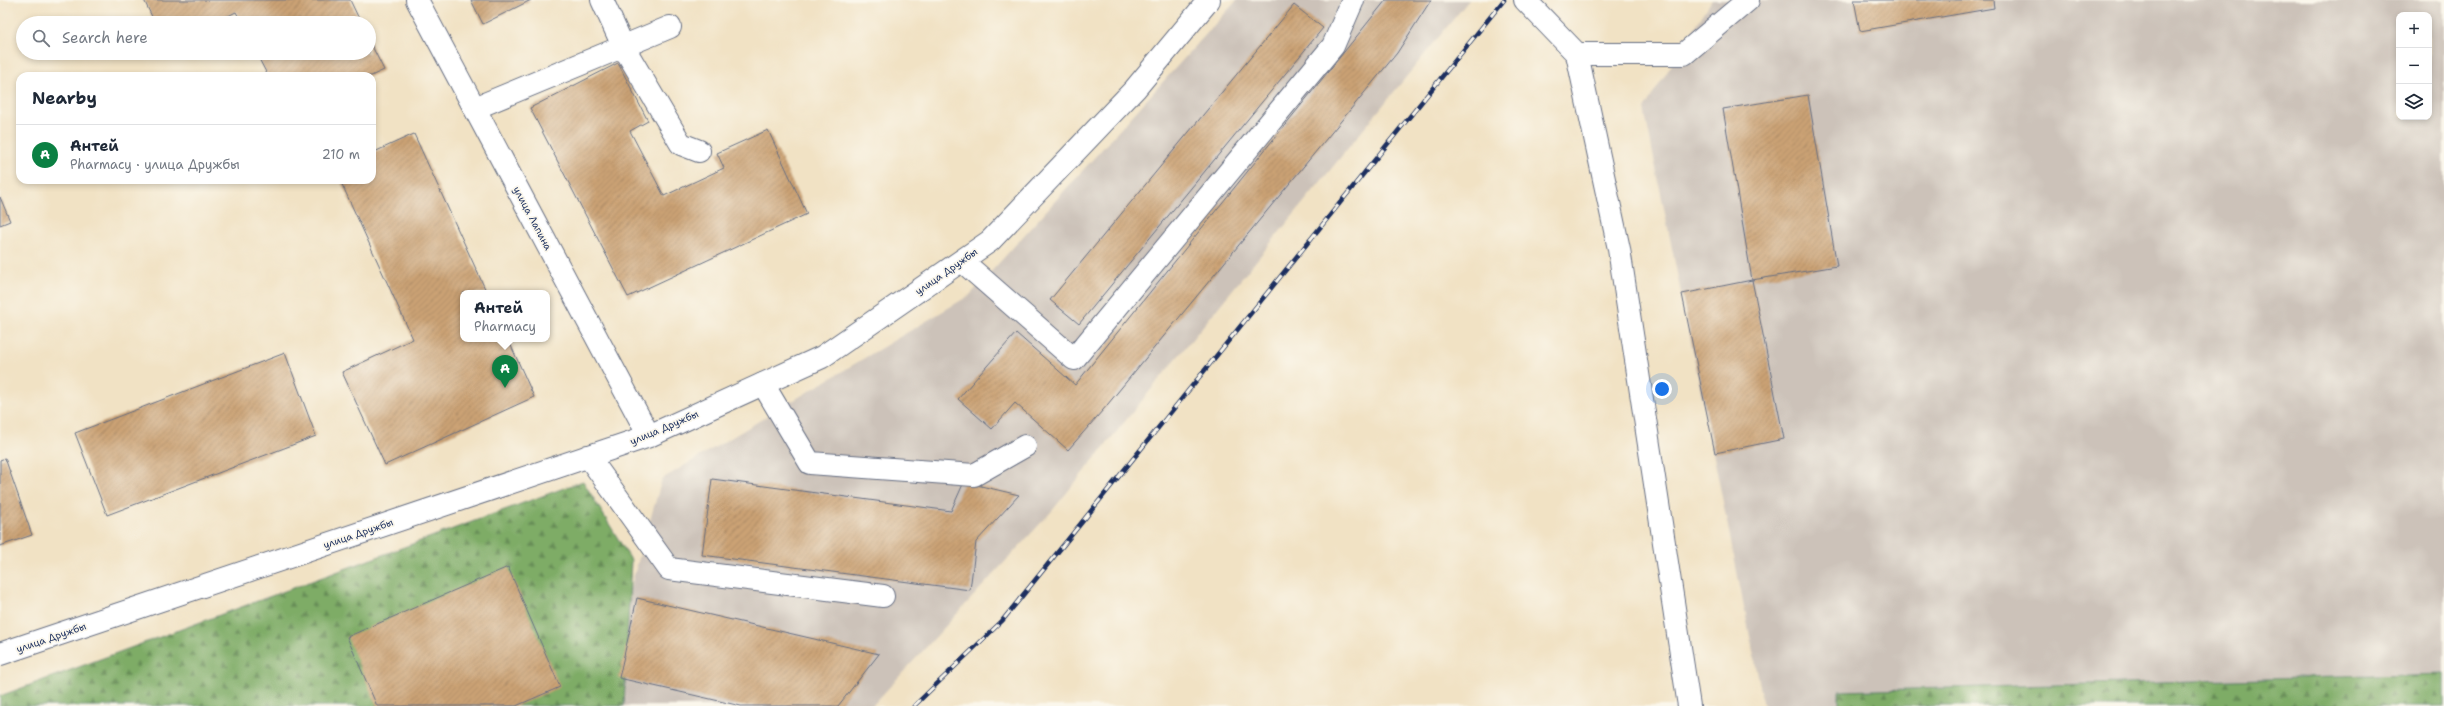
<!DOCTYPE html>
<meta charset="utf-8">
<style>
:root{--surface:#fff;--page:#f2f2f3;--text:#1f2937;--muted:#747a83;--line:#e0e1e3;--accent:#0b8043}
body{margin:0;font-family:"Shantell Sans",sans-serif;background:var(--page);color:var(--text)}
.controls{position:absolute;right:12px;top:12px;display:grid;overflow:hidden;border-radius:8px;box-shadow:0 2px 6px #0003}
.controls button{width:36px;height:36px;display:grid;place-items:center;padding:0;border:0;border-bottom:1px solid var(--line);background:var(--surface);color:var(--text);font:20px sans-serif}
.you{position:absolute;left:1662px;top:389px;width:14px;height:14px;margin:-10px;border:3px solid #fff;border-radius:50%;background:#1a73e8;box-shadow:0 0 0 6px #1a73e833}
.badge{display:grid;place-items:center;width:26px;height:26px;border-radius:50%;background:var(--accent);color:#fff;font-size:13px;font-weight:700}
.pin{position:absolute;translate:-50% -33px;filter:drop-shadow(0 1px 2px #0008)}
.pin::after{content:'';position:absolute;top:21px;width:14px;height:12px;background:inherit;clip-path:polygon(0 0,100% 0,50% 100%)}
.popup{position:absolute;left:460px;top:290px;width:90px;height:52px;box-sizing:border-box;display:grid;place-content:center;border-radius:8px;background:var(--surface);filter:drop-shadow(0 1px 3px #0005);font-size:13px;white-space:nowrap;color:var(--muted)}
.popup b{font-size:15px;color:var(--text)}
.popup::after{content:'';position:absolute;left:50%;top:100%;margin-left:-8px;border:8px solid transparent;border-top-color:var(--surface)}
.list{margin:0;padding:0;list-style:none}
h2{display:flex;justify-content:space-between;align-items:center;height:52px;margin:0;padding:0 16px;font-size:17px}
h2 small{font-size:13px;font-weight:400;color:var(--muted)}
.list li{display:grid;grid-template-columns:26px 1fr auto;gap:12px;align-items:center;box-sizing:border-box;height:60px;padding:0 16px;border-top:1px solid var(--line)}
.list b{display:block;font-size:15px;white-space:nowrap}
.list p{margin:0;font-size:13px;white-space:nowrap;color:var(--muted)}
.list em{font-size:13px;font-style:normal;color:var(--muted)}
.icon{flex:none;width:22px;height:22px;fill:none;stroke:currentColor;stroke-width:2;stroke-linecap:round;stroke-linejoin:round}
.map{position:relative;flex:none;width:2444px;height:706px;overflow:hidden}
.search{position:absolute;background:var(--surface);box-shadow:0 2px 6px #0003;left:16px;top:16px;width:360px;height:44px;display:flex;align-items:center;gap:10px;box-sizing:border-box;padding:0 14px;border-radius:22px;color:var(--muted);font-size:15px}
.panel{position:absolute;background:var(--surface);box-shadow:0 2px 6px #0003;left:16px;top:72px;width:360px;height:112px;border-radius:12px}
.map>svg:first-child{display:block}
</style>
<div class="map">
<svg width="2444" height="706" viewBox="0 0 2444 706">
<defs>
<pattern id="forest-firs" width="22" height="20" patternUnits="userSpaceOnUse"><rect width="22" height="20" fill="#7eac66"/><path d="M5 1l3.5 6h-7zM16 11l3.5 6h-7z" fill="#668c57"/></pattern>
<pattern id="building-hatch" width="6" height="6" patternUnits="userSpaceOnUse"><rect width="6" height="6" fill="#cba274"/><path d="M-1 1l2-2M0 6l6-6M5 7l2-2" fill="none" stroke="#a48462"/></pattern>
</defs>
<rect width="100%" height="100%" fill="#fbf7ec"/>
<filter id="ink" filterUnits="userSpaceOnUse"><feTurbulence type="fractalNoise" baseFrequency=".025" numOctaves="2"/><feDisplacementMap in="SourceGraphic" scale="8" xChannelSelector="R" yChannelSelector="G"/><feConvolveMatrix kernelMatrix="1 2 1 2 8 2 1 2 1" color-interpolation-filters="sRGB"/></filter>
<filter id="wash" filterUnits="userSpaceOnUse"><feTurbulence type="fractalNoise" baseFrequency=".012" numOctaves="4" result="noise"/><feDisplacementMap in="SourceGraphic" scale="16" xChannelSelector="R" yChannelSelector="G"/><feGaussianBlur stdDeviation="0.9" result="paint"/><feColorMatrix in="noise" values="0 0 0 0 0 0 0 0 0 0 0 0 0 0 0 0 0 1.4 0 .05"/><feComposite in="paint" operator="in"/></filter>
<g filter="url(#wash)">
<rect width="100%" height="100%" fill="#f1e2c4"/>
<path fill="#ccc2b9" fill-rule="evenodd" d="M 1237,0 L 1469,0 L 1051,512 L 872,706 L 596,706 L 662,479 L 970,295 Z
M 1712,0 L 2444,0 L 2444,706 L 1764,706 L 1644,109 ZM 2399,15 L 2429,15 L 2429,117 L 2399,117 Z"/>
<path fill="url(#forest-firs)" stroke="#4c6e62" d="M 583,481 L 631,560 L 624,706 L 0,706 L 0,696 Z
M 2444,674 L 2444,706 L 1839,706 L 1839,691 Z"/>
<g id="blocks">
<path fill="url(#building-hatch)" d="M 144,0 L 350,0 L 361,23 L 242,23 L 236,12 L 214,23 L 155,23 Z
M 471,0 L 531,0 L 483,24 Z
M 1386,0 L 1431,0 L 1397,53 L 1103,410 L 1068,450 L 1015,403 L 992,429 L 958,399 L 1016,333 L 1075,385 Z
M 1854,0 L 1993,0 L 1994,8 L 1860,31 Z
M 1294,5 L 1323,28 L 1079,324 L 1050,300 Z
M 369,40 L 384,70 L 371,76 L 268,76 L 256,53 L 369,53 Z
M 618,63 L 648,121 L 630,131 L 664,196 L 724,168 L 717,153 L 768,130 L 807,214 L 628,297 L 530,108 Z
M 1808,95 L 1837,266 L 1752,280 L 1723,109 Z
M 414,134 L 487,293 L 463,293 L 463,339 L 508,339 L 534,397 L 385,465 L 342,372 L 413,339 L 340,180 L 372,180 L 372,153 Z
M 0,197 L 10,221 L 0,225 Z
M 1752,280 L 1784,439 L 1715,453 L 1682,294 Z
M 285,353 L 316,436 L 107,515 L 75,433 Z
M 5,458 L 32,535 L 0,546 L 0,460 Z
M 712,479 L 951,511 L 964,482 L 1019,495 L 976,542 L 970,590 L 702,555 Z
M 508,567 L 560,687 L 516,706 L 377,706 L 347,637 Z
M 637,598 L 879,654 L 838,706 L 741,706 L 619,678 Z"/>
</g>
</g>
<g filter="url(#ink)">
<use href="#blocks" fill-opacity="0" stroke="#666e82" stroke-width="1"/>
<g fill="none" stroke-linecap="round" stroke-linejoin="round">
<defs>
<path id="service" d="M 602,0 L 623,46 L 681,144 L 699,151
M 1577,54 L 1684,54 L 1748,0
M 475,108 L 670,27
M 962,261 L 1074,359 L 1333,46 L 1353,0
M 763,384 L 810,463 L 974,475 L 1025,446
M 588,456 L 669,569 L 883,596"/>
<path id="minor" d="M 417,0 L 649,436
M 1525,0 L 1577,54 L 1619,249 L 1689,706
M 0,654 L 649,436 L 822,357 L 990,241 L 1135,89 L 1209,0"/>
</defs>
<use href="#service" stroke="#666e82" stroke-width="24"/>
<use href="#minor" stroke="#666e82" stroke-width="24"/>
<use href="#service" stroke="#fff" stroke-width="22"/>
<use href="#minor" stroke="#fff" stroke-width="22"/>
<defs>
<path id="rail" d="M 914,706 L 1002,621 L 1504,0"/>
</defs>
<use href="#rail" stroke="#1b2f5e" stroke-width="4.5"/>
<use href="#rail" stroke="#fbf7ec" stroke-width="3" stroke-dasharray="9" stroke-linecap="butt"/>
</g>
</g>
<g text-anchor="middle" stroke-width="3.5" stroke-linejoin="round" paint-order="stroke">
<g font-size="10" fill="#1b2f5e" stroke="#fbf7ec">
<text transform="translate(533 218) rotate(62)" y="4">улица Лапина</text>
<text transform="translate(946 271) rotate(-35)" y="4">улица Дружбы</text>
<text transform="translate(664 427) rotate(-23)" y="4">улица Дружбы</text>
<text transform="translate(358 533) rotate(-19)" y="4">улица Дружбы</text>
<text transform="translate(51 637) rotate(-19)" y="4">улица Дружбы</text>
</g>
</g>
</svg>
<div class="controls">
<button>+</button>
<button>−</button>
<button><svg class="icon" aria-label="layers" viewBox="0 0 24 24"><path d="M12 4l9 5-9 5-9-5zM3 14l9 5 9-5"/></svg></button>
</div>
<div class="you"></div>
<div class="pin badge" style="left:505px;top:388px">A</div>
<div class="popup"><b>Антей</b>Pharmacy</div>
<div class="search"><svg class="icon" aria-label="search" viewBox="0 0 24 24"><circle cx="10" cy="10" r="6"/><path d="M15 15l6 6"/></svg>Search here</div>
<section class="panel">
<h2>Nearby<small></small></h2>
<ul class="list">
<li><span class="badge">A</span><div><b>Антей</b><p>Pharmacy · улица Дружбы</p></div><em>210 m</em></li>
</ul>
</section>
</div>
